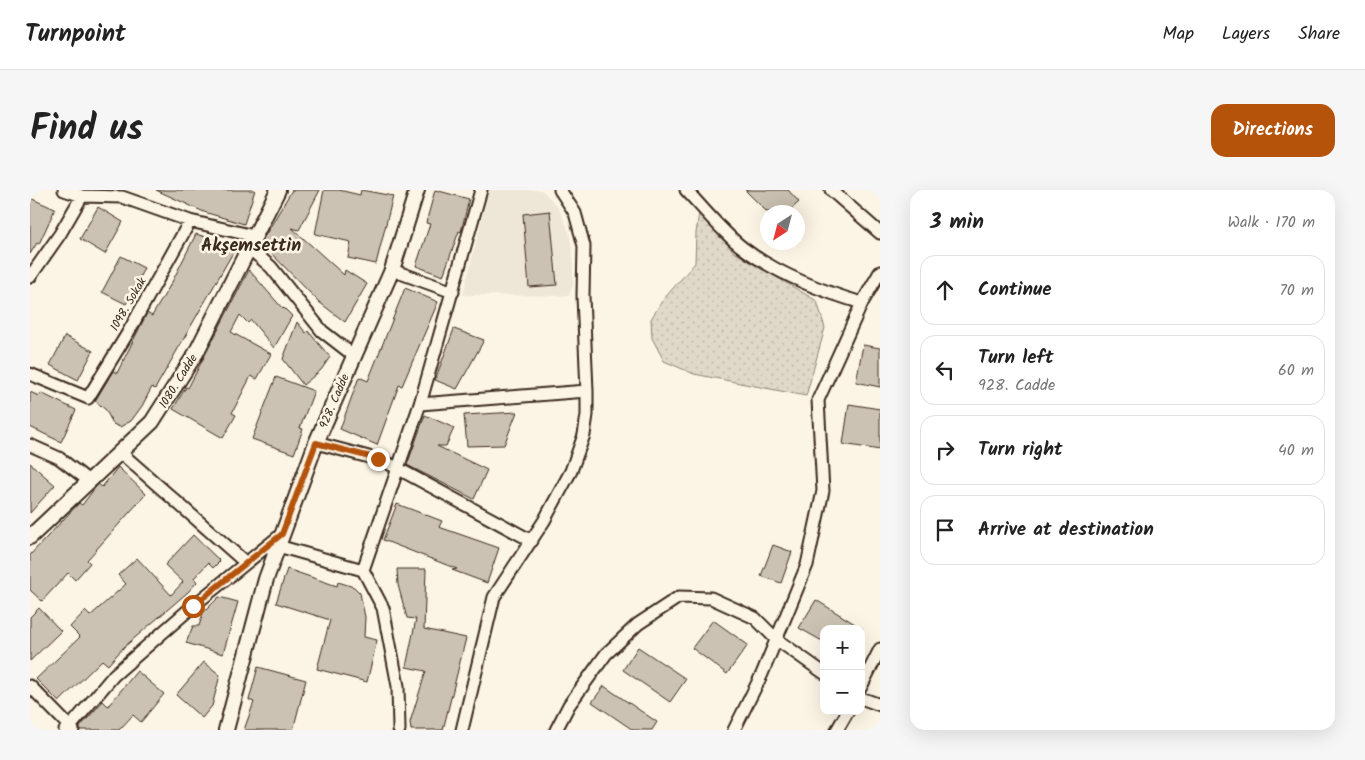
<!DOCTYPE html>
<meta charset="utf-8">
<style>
:root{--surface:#fff;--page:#f6f6f6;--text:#222;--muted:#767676;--line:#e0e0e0;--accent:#b45309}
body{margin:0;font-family:Kalam,sans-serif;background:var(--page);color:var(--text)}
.controls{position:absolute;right:15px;bottom:15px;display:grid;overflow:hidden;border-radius:10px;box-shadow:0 5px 20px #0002}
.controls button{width:45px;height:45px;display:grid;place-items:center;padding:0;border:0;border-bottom:1px solid var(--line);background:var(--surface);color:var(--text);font:25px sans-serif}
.compass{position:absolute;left:730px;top:15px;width:45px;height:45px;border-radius:50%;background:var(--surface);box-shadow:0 5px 20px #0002;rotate:216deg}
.stop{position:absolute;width:15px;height:15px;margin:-11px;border:4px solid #b45309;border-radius:50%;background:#fff}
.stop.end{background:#b45309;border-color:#fff;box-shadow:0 1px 5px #0008}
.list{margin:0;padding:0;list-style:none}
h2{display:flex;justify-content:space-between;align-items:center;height:65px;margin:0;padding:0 20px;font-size:21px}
h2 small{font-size:16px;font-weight:400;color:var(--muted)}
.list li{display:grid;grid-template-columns:32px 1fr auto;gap:15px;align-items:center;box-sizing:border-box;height:70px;margin:0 10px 10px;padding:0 10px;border:1px solid var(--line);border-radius:15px}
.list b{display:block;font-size:19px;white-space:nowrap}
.list p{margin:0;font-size:16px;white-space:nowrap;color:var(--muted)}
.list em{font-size:16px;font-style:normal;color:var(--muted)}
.icon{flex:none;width:28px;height:28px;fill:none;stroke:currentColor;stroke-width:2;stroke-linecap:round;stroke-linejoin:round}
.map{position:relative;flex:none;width:850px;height:540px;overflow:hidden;border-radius:15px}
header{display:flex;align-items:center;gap:30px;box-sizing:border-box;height:70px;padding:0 25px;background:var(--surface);border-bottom:1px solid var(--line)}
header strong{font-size:24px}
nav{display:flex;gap:28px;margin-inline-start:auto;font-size:18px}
.intro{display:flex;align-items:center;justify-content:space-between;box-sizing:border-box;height:120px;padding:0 30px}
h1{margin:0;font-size:35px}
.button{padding:12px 22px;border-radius:15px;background:var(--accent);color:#fff;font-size:18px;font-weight:700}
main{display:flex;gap:30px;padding:0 30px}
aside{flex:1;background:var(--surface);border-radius:15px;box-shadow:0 5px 20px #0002}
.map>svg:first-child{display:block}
</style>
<header>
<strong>Turnpoint</strong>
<nav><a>Map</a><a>Layers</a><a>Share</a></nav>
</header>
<div class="intro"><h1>Find us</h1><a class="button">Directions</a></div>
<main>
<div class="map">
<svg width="850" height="540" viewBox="0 0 850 540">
<defs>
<pattern id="park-dots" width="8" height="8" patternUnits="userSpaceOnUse" patternTransform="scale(1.25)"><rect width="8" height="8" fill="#e0d8c8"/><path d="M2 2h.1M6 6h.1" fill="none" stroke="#c1baab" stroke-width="1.8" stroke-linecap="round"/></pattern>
</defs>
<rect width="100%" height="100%" fill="#fcf5e5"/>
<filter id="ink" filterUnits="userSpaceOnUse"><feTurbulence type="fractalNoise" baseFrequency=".02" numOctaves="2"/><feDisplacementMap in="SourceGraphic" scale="10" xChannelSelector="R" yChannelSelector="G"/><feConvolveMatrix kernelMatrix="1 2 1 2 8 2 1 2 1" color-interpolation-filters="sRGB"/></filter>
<g filter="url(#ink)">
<path fill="#eee6d6" d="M 459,0 L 512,0 L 528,17 L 539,42 L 543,67 L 543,96 L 538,106 L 433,105 Z"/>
<path fill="url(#park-dots)" stroke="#8e8173" d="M 669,23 L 704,62 L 787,111 L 795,138 L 776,206 L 664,184 L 634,171 L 622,148 L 621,129 L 632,111 L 665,73 L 666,43 Z"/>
<path fill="#ccc2b3" stroke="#3b2a1e" d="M 126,0 L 225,0 L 214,34 L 174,22 Z
M 262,0 L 290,0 L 269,40 L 262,38 L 314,85 L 315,80 L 337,94 L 315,132 L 289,112 L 234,56 L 233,49 Z
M 294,0 L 309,0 L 330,5 L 331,0 L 363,6 L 346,74 L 318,68 L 321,52 L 285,44 Z
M 405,0 L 439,9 L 431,42 L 429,41 L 413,86 L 386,76 L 400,34 L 396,33 Z
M 715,0 L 758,0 L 769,12 L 758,22 L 737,22 Z
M 0,8 L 25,19 L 9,54 L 7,53 L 0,64 Z
M 68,17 L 93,32 L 75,64 L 50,49 Z
M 520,21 L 527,95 L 499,97 L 493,24 Z
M 166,44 L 198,54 L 205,59 L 125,199 L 122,197 L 112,216 L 101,231 L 90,237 L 83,234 L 76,220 L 65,211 L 83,181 L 87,183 L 117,123 L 122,126 L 142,92 Z
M 91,66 L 114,78 L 96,114 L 72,102 Z
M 219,80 L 253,119 L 254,118 L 262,126 L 244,158 L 221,130 L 218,133 L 210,125 L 201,142 L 241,164 L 227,189 L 221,186 L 202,223 L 206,225 L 193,248 L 143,219 L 156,197 L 158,198 Z
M 375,98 L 408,112 L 372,196 L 369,195 L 347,255 L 310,239 L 329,187 L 338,191 Z
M 267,132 L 276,143 L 278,141 L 300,167 L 291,180 L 273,195 L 253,169 Z
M 424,139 L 454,150 L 427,199 L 405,190 Z
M 35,146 L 63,161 L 48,190 L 20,175 Z
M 833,155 L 850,158 L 850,197 L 826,192 Z
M 246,187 L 284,201 L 270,238 L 273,239 L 264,264 L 222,249 Z
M 0,202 L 9,206 L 11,203 L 46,220 L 31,252 L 0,237 Z
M 819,214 L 850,219 L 850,260 L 813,254 Z
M 487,222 L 474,255 L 437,256 L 434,225 Z
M 395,225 L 424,238 L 416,256 L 407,256 L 457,280 L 444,309 L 377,275 Z
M 0,273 L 25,295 L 0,323 Z
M 88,277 L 116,304 L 57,370 L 60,373 L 45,390 L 38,383 L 12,411 L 0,400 L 0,365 L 49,313 L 52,315 L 68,294 L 72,297 Z
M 367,314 L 412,331 L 409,337 L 469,358 L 457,393 L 422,380 L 427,379 L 353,350 Z
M 163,345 L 190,371 L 183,378 L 178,373 L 164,388 L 167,392 L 158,402 L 93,458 L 78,475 L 72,470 L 29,512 L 6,489 L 50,447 L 40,437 L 55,421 L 60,426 L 96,394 L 88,385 L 107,368 L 141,405 L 153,392 L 135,375 Z
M 743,355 L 762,362 L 751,393 L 731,386 Z
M 257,379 L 307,396 L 308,392 L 324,397 L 330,403 L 335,427 L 334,447 L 347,450 L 337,492 L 287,479 L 300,430 L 246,413 Z
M 367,379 L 396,379 L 394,439 L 436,448 L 413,540 L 381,540 L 380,532 L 396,481 L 376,477 L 386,429 L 377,428 L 368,395 Z
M 189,407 L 208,412 L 193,464 L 156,453 L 163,436 L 169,436 L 173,423 Z
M 786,410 L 833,439 L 794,439 L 794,452 L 769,438 Z
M 9,418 L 31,441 L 0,471 L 0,427 Z
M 683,430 L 718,455 L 697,484 L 662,458 Z
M 608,457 L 656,489 L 640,512 L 593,480 Z
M 174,472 L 190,485 L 182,516 L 172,528 L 146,505 Z
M 228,477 L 276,490 L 263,540 L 214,540 L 224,512 L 219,510 Z
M 107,481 L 134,504 L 111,532 L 103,525 L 89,540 L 50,540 L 50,537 L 73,511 L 78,516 Z
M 574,496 L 627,532 L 622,540 L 603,540 L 562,512 Z"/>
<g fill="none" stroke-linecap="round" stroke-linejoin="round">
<defs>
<path id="minor" d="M 34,0 L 52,6 L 92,7 L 160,31 L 224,46
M 656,0 C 674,19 692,42 713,58 C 747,84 791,101 832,113
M 801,0 L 850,43
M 219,58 L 241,77 L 292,141 L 323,165
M 362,80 L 423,102
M 0,87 L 30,44 L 52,6
M 0,184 L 58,208 L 99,141 L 160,31
M 390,214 L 557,201
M 286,253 L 354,271 L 502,351
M 0,255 L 29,268 L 59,291
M 91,263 L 216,373
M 248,356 L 333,380
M 0,496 L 43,540
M 831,497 L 850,459
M 831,508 L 850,515
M 35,540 L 40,537 L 84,485 L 163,416 L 252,344
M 369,540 L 368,496 L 353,418 L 333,380 L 390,214 L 451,0
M 432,540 L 464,407 L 514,331 L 541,281 L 554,245 L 557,225 L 557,201 L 553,106 L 554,56 L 545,23 L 530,0
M 526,540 L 539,515 L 576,464 L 608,434 L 649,407 L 681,408 L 725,428 L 746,449 L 794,483
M 704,540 L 732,484 L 777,375 L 793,301 L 788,210 L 832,113 L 850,82
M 807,540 L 818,521"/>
<path id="tertiary" d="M 0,347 L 122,232 L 166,163 L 248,0
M 196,540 L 236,389 L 286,253 L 362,80 L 387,0"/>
</defs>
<use href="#minor" stroke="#3b2a1e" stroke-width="15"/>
<use href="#tertiary" stroke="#3b2a1e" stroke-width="18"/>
<use href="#minor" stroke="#fcf5e5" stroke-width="11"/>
<use href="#tertiary" stroke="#fcf5e5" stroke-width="14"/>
</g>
</g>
<g fill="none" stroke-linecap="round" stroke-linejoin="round" filter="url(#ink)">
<path stroke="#b45309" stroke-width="6" d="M 163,416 L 252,344 L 286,253 L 348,269"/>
</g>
<g text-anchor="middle" stroke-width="5" stroke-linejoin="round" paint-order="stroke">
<g font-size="12" fill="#3b2a1e" stroke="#fcf5e5">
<text transform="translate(98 114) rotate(-60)" y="4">1098. Sokak</text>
<text transform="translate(148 191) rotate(-58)" y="4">1080. Cadde</text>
<text transform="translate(304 211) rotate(-67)" y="4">928. Cadde</text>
</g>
<g font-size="18" font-weight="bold" fill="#3b2a1e" stroke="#fcf5e5">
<text x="221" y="61">Akşemsettin</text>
</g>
</g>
</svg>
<div class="controls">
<button>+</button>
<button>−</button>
</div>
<svg class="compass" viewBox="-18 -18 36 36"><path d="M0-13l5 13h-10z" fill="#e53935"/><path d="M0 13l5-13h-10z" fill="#767676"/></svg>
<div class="stop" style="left:163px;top:416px"></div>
<div class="stop end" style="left:348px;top:269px"></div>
</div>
<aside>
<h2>3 min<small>Walk · 170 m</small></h2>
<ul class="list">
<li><svg class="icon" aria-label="ahead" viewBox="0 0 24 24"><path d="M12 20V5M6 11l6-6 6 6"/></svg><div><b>Continue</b></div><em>70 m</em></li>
<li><svg class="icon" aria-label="left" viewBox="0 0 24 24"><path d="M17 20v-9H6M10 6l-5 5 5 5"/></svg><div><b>Turn left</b><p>928. Cadde</p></div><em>60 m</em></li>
<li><svg class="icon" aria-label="right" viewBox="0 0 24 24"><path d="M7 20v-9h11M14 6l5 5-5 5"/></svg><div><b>Turn right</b></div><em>40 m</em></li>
<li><svg class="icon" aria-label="arrive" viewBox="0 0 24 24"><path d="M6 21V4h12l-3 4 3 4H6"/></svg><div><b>Arrive at destination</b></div></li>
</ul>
</aside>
</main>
